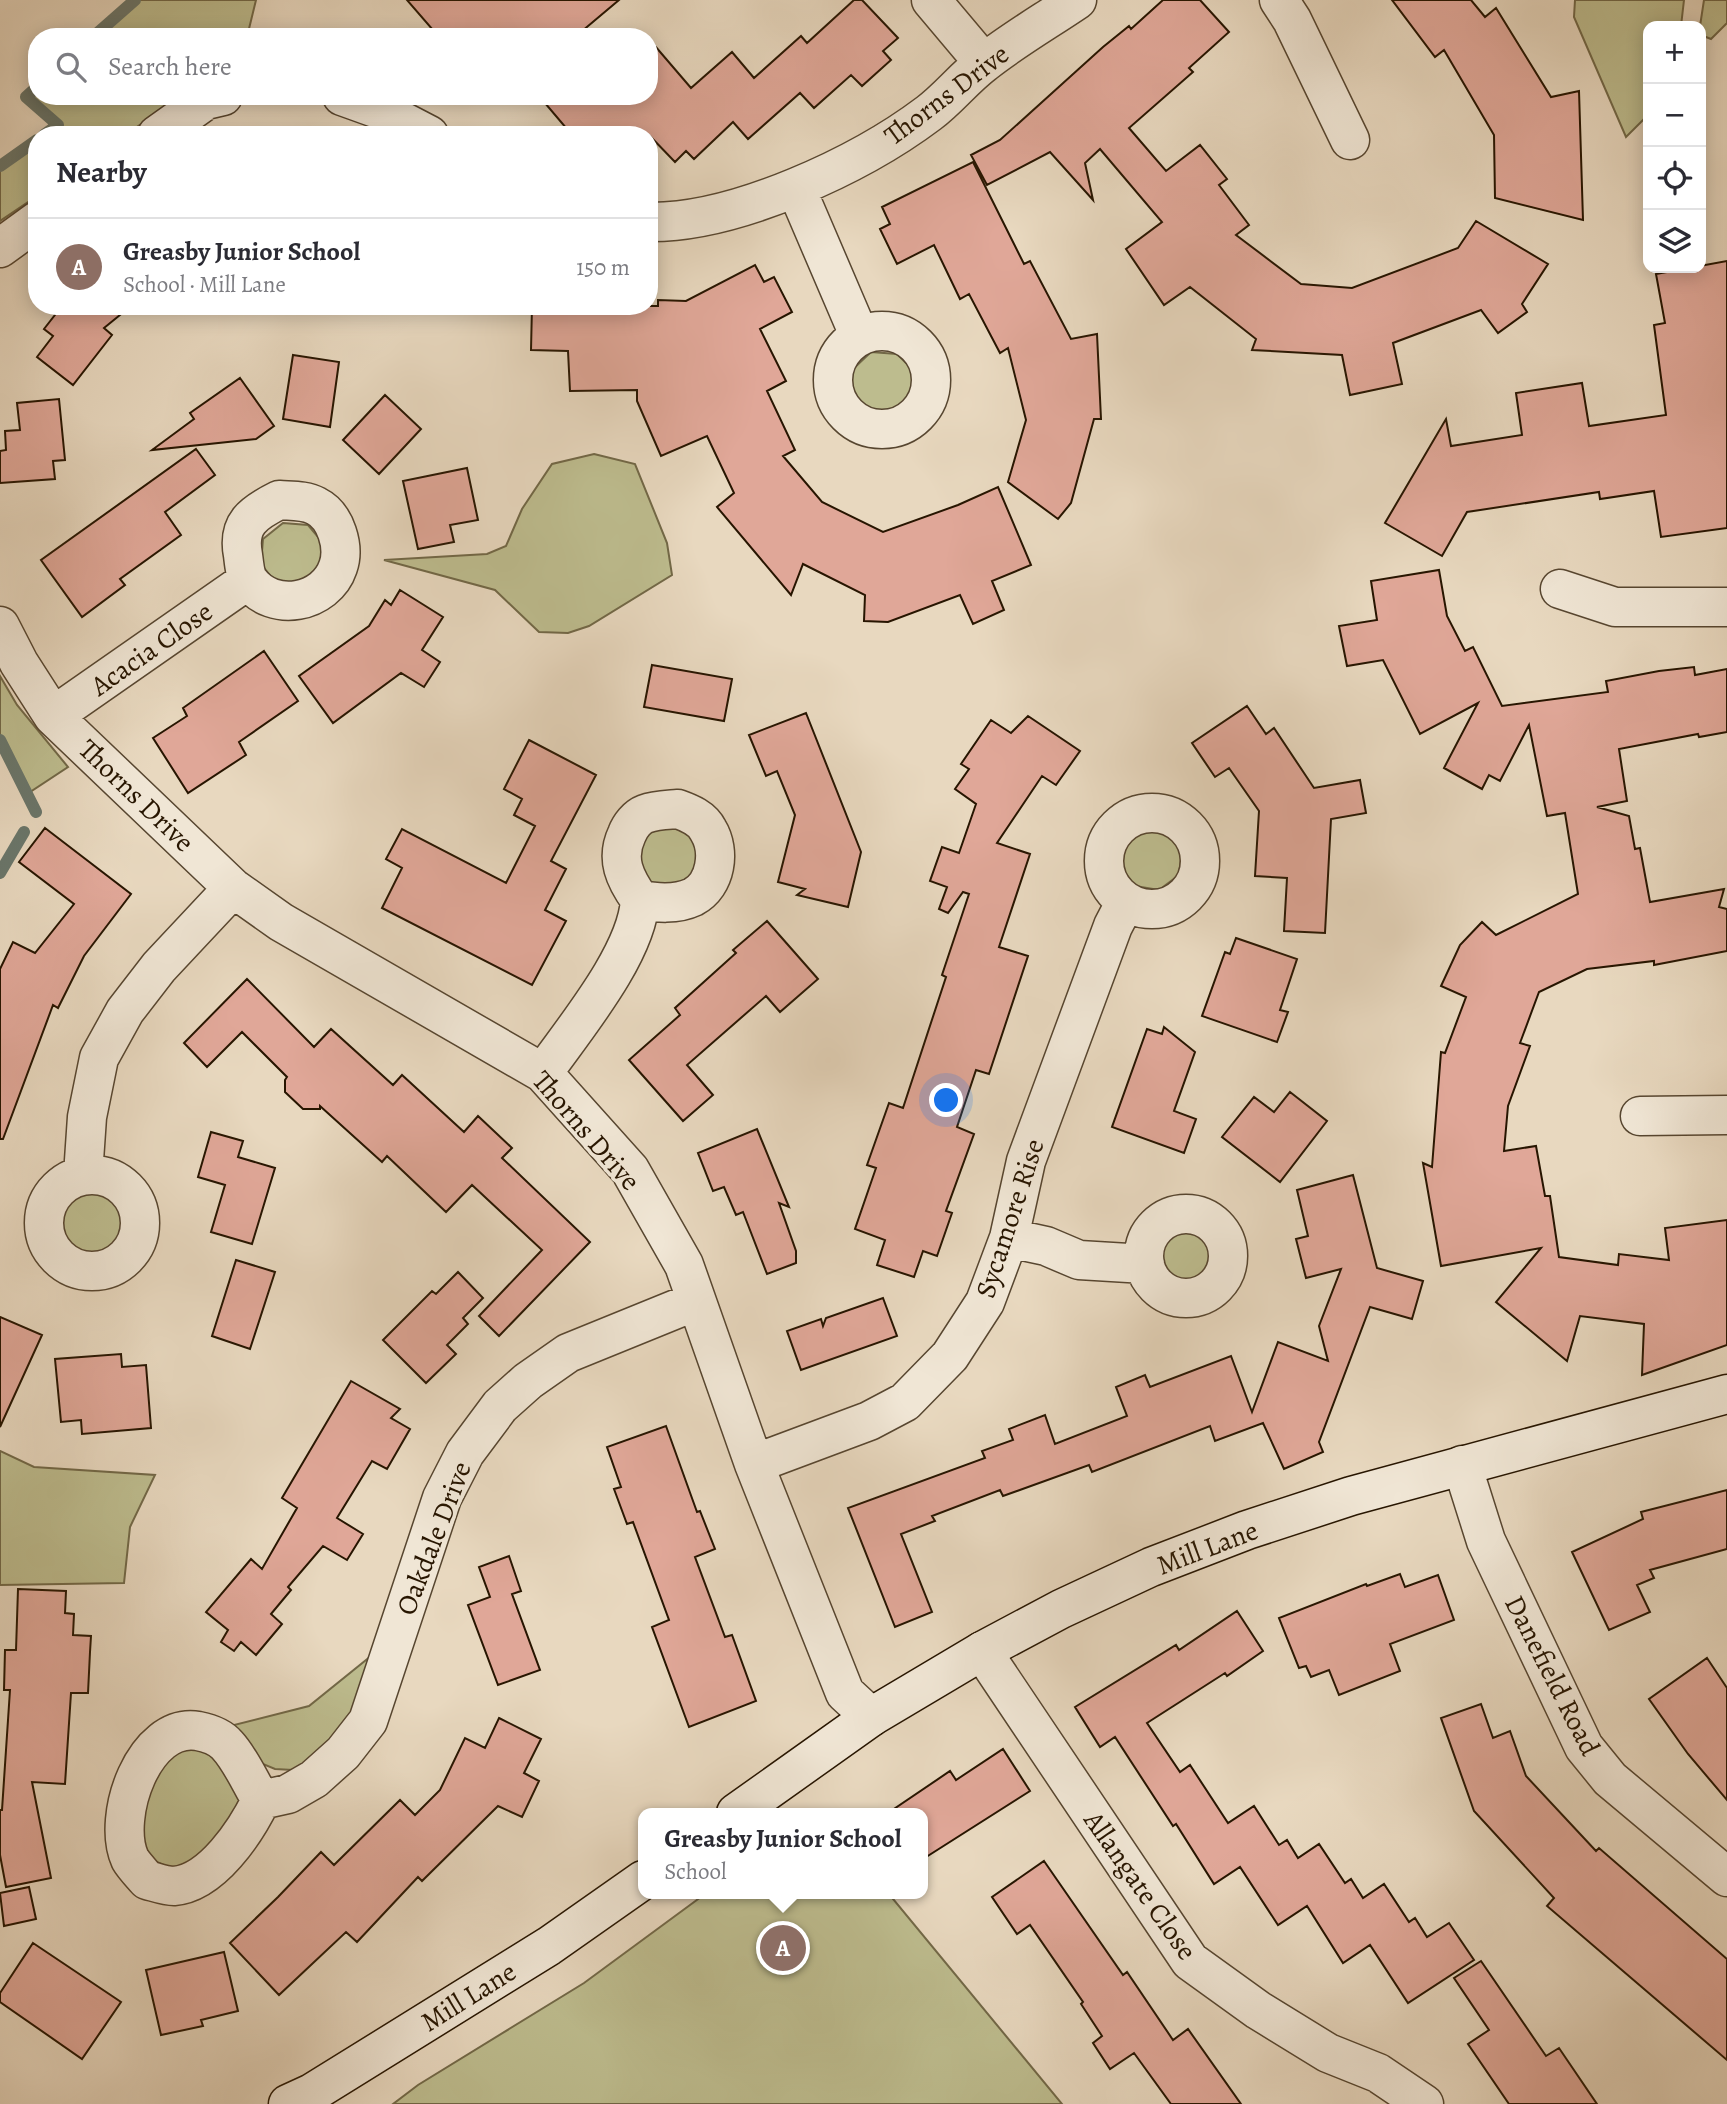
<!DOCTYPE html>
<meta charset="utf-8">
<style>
:root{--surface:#fff;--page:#f7f7f7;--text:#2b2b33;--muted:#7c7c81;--line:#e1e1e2;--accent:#db2777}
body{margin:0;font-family:Alegreya,serif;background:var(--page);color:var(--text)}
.controls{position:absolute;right:21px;top:21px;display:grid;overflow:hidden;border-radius:14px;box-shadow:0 4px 18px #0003}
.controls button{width:63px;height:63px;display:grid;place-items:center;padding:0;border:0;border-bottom:2px solid var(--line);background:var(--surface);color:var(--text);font:35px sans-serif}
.you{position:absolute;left:947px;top:1101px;width:24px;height:24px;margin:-18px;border:5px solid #fff;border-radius:50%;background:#1a73e8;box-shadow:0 0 0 10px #1a73e833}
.badge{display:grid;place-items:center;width:46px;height:46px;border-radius:50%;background:var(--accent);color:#fff;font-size:23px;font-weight:700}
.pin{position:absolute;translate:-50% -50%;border:4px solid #fff;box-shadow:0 2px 7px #0006}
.popup{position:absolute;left:638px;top:1808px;width:290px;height:91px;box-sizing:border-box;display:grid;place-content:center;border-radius:14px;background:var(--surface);filter:drop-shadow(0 2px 5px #0005);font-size:23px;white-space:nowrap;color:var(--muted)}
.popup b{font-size:26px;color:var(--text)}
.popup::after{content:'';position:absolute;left:50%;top:100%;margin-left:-14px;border:14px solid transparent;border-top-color:var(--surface)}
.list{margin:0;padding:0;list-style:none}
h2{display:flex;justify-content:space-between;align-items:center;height:91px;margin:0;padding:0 28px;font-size:30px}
h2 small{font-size:23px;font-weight:400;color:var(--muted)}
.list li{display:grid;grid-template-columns:46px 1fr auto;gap:21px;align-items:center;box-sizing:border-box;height:98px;padding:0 28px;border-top:2px solid var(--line)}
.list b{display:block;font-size:26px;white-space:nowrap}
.list p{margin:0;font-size:23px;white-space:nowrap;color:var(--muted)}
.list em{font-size:23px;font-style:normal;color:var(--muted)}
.icon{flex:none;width:38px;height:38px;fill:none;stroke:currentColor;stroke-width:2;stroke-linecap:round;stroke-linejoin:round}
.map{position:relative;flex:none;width:1727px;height:2104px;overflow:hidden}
.search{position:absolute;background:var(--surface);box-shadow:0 4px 18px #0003;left:28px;top:28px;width:630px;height:77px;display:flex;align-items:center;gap:18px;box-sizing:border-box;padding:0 24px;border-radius:28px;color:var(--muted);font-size:26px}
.panel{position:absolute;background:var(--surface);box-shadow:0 4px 18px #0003;left:28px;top:126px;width:630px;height:189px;border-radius:28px}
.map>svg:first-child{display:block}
</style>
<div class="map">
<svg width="1727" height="2104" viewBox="0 0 1727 2104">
<rect width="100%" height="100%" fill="#e8d8bf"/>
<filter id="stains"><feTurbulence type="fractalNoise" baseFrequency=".00286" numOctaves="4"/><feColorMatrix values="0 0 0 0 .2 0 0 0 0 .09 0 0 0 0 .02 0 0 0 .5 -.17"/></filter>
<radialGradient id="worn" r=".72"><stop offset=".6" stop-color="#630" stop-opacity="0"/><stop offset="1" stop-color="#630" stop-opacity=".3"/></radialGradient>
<path fill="#bdbc8e" stroke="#726847" stroke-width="2" d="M 135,0 L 256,0 L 247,37 L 94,37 Z
M 1575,0 L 1684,0 L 1681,26 L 1648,26 L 1648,115 L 1626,137 L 1574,17 Z
M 1704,0 L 1727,0 L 1727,23 L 1711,39 L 1701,35 L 1700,26 Z
M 37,87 L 37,96 L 182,96 L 125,135 L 44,135 L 57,124 L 26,97 Z
M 37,140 L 37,196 L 0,221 L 0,166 Z
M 871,352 L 897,354 L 915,372 L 914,398 L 895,416 L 869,416 L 851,396 L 852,370 Z
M 594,454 L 635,464 L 667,543 L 672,575 L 589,626 L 568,633 L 539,632 L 495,590 L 384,560 L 487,554 L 506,546 L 522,509 L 552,464 Z
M 283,523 L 308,525 L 324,544 L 322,570 L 303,586 L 277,584 L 261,564 L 263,539 Z
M 0,676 L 17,705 L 68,767 L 27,794 L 0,740 Z
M 662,824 L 687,828 L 703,849 L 699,874 L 678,890 L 652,886 L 637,865 L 641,839 Z
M 1143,828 L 1168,831 L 1182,851 L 1179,875 L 1159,890 L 1135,886 L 1120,866 L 1123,842 Z
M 85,1192 L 109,1195 L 124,1216 L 120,1241 L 100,1256 L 75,1252 L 60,1231 L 64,1207 Z
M1155 1257a32 32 0 1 1 64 0a32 32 0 1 1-64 0Z
M 0,1451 L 34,1467 L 155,1475 L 130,1527 L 124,1583 L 0,1585 Z
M 371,1656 L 348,1721 L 310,1761 L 293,1770 L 275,1769 L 258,1762 L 226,1727 L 309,1706 Z
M 176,1746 L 215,1751 L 243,1797 L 240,1817 L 192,1863 L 171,1869 L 153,1860 L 138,1838 L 143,1796 Z
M 705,1894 L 889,1894 L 1062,2104 L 393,2104 L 418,2085 L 584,1983 Z"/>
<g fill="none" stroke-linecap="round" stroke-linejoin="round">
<path stroke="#6a776c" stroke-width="12" d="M 93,37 L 135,0
M 37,87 L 26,97 L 58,125 L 44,135
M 0,166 L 37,140
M 0,740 L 36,812
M 0,873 L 24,832"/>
</g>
<path fill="#e0a798" stroke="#271500" stroke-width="2" d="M 407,0 L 619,0 L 575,37 L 439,37 Z
M 854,0 L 862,0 L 898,38 L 883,51 L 891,60 L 862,86 L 851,75 L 814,108 L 800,93 L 748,139 L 733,122 L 694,159 L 686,151 L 675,162 L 649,135 L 572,135 L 539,96 L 649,96 L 649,39 L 691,88 L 732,52 L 754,78 L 801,36 L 807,43 Z
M 1163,0 L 1200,0 L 1229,32 L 1189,68 L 1193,72 L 1129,128 L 1166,171 L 1200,145 L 1227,179 L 1219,185 L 1249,225 L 1236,235 L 1301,284 L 1352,288 L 1458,248 L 1476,221 L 1548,264 L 1522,304 L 1527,312 L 1498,333 L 1481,310 L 1393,343 L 1402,384 L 1350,395 L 1342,355 L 1252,350 L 1256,339 L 1190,287 L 1164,305 L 1126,249 L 1162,222 L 1100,149 L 1085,163 L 1093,200 L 1050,152 L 987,185 L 971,155 L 1000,140 L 1103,47 L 1129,26 L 1131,29 Z
M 1392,0 L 1471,0 L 1485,17 L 1496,8 L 1551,97 L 1579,91 L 1583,220 L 1495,198 L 1494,135 L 1444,50 L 1435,57 Z
M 973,162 L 1024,264 L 1030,261 L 1071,339 L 1097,334 L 1101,419 L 1094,419 L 1071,503 L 1058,519 L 1008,482 L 1026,420 L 1008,348 L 1000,353 L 969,294 L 960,299 L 934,245 L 897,264 L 880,229 L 890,224 L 882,207 Z
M 1727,261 L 1727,528 L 1661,537 L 1654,491 L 1600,499 L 1599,492 L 1467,512 L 1442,556 L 1385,523 L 1446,419 L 1451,446 L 1522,435 L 1516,393 L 1582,383 L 1589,426 L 1666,415 L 1654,325 L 1665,323 L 1656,274 Z
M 755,265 L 764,282 L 774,277 L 792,312 L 760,329 L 786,381 L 767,391 L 795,450 L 783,456 L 822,502 L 883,532 L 958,505 L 998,487 L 1031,565 L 992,581 L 1004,610 L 973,624 L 960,595 L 888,622 L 864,621 L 865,595 L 803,564 L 791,595 L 717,507 L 734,493 L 707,436 L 661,456 L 637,401 L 637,390 L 570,391 L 568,351 L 531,350 L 532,306 L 658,306 L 658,300 L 686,301 Z
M 62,306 L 131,306 L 104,328 L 112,335 L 73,385 L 37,357 L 53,336 L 44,329 Z
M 293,355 L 339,362 L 330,427 L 283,419 Z
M 240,378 L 274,426 L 256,439 L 152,450 L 194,419 L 190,413 Z
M 385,395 L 421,429 L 379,474 L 343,440 Z
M 59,399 L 65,460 L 53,461 L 55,479 L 0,483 L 0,451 L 6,450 L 5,431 L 20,430 L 17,403 Z
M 196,449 L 215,475 L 165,512 L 181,535 L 120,579 L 125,585 L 82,617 L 41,560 Z
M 467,468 L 478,520 L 450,525 L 454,542 L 418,549 L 403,481 Z
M 1439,570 L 1447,616 L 1465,651 L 1473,647 L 1502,706 L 1608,692 L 1606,681 L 1659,671 L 1694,667 L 1695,675 L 1727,669 L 1727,732 L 1699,737 L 1698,734 L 1619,749 L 1627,801 L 1597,807 L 1629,816 L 1635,849 L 1640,848 L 1650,902 L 1724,889 L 1719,907 L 1727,909 L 1727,951 L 1654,965 L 1654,961 L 1587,969 L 1539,992 L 1520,1043 L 1530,1046 L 1508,1106 L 1504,1151 L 1536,1146 L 1545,1196 L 1550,1196 L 1559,1257 L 1618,1265 L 1619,1254 L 1669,1260 L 1665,1228 L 1727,1220 L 1727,1345 L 1642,1375 L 1644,1324 L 1580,1316 L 1567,1361 L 1496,1302 L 1541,1248 L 1441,1266 L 1423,1163 L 1432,1167 L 1441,1052 L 1445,1053 L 1466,997 L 1441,986 L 1460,945 L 1482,922 L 1496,935 L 1578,894 L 1565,813 L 1547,816 L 1529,725 L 1500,781 L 1489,775 L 1482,789 L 1444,768 L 1478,703 L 1420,734 L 1383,660 L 1347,666 L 1339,626 L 1377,620 L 1371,581 Z
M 400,590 L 443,617 L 422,650 L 440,662 L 424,687 L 401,673 L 333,723 L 299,676 L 369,626 L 385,600 L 391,605 Z
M 264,651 L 298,701 L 239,742 L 246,755 L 188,793 L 153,738 L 187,716 L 183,708 Z
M 652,665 L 732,679 L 724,721 L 644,707 Z
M 1247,706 L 1266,734 L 1274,728 L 1314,788 L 1360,780 L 1366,813 L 1331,819 L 1325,933 L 1284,931 L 1287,878 L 1255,876 L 1259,811 L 1229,768 L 1215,777 L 1192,743 Z
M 806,713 L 861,852 L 848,907 L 797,895 L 805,889 L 778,882 L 795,815 L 777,771 L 766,776 L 749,735 Z
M 1028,716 L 1080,751 L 1056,785 L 1042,776 L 997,843 L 1030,854 L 999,947 L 1028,956 L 989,1074 L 976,1070 L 957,1127 L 974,1134 L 946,1211 L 952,1213 L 937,1256 L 923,1251 L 914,1277 L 877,1265 L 885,1240 L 855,1229 L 876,1168 L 867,1165 L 889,1103 L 903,1108 L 946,977 L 942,975 L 969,894 L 963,892 L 948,913 L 939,909 L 947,887 L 930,881 L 942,847 L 959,853 L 976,804 L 955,789 L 969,769 L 961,764 L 991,720 L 1011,733 Z
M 529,740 L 596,775 L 551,861 L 566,869 L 545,910 L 566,921 L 532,985 L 382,908 L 402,868 L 386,859 L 402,829 L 506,883 L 535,826 L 514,815 L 522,799 L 504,789 Z
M 45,828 L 131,894 L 84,956 L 58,1008 L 53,1005 L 3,1139 L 0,1139 L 0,969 L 13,942 L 35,953 L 74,904 L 19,862 Z
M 767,921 L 818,979 L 780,1012 L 766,996 L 687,1065 L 713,1095 L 683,1121 L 629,1060 L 680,1015 L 675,1008 L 736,953 L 733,950 Z
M 1236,938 L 1297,959 L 1280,1010 L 1288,1012 L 1277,1042 L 1202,1016 L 1225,952 L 1230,954 Z
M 247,979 L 314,1047 L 331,1029 L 393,1085 L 402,1075 L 464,1132 L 478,1116 L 512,1148 L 502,1158 L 590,1242 L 499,1336 L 479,1316 L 542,1250 L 472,1185 L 446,1212 L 387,1156 L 382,1162 L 320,1106 L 320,1109 L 303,1109 L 285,1092 L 285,1080 L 287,1077 L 242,1032 L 207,1067 L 184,1043 Z
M 1164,1027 L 1195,1052 L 1174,1111 L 1196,1119 L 1184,1153 L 1112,1127 L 1147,1029 L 1162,1034 Z
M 1290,1092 L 1327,1121 L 1280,1182 L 1222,1137 L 1254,1097 L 1274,1112 Z
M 757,1129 L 789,1207 L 779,1203 L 796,1251 L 796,1263 L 767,1274 L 743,1212 L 736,1215 L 724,1187 L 713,1191 L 698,1153 Z
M 211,1132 L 243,1141 L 238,1157 L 275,1168 L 252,1244 L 211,1232 L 225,1185 L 198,1177 Z
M 1353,1175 L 1377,1268 L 1423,1281 L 1412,1319 L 1370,1307 L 1319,1442 L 1323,1452 L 1284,1469 L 1263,1423 L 1215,1441 L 1210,1426 L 1092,1472 L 1089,1465 L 1003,1496 L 1000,1490 L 932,1516 L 935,1521 L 901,1534 L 932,1612 L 895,1627 L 848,1508 L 985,1458 L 982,1451 L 1013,1440 L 1009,1429 L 1045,1415 L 1055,1444 L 1127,1416 L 1116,1387 L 1145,1375 L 1150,1387 L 1231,1356 L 1252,1412 L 1278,1342 L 1328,1361 L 1319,1326 L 1341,1269 L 1306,1278 L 1296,1239 L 1308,1236 L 1297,1190 Z
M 236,1260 L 275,1272 L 250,1349 L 212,1336 Z
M 458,1272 L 483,1298 L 463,1318 L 468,1324 L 447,1345 L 456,1354 L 426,1383 L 383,1340 L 432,1291 L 436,1294 Z
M 883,1298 L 897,1336 L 801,1370 L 787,1331 L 821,1319 L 823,1326 L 826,1318 Z
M 0,1317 L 42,1335 L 0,1427 Z
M 121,1354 L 122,1367 L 146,1365 L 151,1428 L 82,1434 L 81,1420 L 61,1422 L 55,1359 Z
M 351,1381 L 400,1409 L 391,1418 L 410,1429 L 387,1469 L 372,1461 L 337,1518 L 363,1534 L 347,1560 L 323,1546 L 288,1587 L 291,1590 L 271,1614 L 282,1624 L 256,1655 L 241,1642 L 234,1651 L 221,1642 L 228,1630 L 206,1612 L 251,1559 L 262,1569 L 297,1508 L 282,1498 Z
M 666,1426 L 697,1512 L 700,1511 L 715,1549 L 695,1557 L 725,1637 L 732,1635 L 756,1701 L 689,1727 L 652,1627 L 669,1620 L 633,1522 L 627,1524 L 614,1489 L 621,1487 L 607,1447 Z
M 1727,1490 L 1727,1549 L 1650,1570 L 1654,1578 L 1637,1585 L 1650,1612 L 1609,1630 L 1572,1552 L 1643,1519 L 1641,1512 Z
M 509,1556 L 521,1591 L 512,1594 L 540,1670 L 498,1685 L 468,1605 L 490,1597 L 479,1567 Z
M 1400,1574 L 1405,1587 L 1438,1575 L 1454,1620 L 1390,1644 L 1400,1671 L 1339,1695 L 1329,1670 L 1311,1677 L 1306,1666 L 1299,1668 L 1279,1618 L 1366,1584 L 1367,1586 Z
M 18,1589 L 66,1591 L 65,1613 L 74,1614 L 73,1635 L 91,1636 L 90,1652 L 88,1693 L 71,1693 L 65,1784 L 32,1782 L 51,1878 L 6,1887 L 0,1855 L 0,1810 L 2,1810 L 10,1690 L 4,1690 L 5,1650 L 16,1650 Z
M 1237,1611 L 1263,1651 L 1227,1676 L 1225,1673 L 1147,1723 L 1180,1772 L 1190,1765 L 1228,1823 L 1254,1806 L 1279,1845 L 1287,1840 L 1298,1858 L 1319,1844 L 1345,1883 L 1351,1879 L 1363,1898 L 1384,1884 L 1409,1922 L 1415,1918 L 1427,1937 L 1449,1923 L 1474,1960 L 1408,2003 L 1370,1945 L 1343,1963 L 1307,1906 L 1278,1925 L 1240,1867 L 1214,1884 L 1176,1824 L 1173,1826 L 1115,1737 L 1100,1747 L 1075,1707 L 1176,1645 L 1179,1650 Z
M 1707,1658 L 1727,1688 L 1727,1800 L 1688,1754 L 1649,1699 Z
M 1481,1704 L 1493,1738 L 1510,1731 L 1526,1776 L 1596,1851 L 1599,1848 L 1727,1959 L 1727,2060 L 1547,1906 L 1554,1898 L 1474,1811 L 1441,1718 Z
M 499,1718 L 541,1739 L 524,1773 L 539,1781 L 522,1817 L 498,1806 L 422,1881 L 418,1877 L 357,1942 L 346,1932 L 279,1995 L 230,1943 L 278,1897 L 321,1852 L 334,1865 L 400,1800 L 415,1815 L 440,1790 L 465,1738 L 485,1748 Z
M 1003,1749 L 1030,1791 L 923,1859 L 923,1813 L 888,1813 L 950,1771 L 956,1780 Z
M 1044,1861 L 1123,1975 L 1127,1972 L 1173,2040 L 1188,2029 L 1241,2104 L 1171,2104 L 1134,2053 L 1110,2069 L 1093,2043 L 1102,2036 L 1081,2004 L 1083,2002 L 1030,1925 L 1017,1934 L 992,1897 Z
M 29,1887 L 36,1919 L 4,1926 L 0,1893 Z
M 33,1943 L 121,2002 L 82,2059 L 0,2002 L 0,1993 Z
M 224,1952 L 238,2011 L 201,2020 L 203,2026 L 161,2035 L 146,1970 Z
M 1481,1961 L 1546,2056 L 1559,2048 L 1597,2104 L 1509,2104 L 1468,2044 L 1489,2030 L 1454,1978 Z"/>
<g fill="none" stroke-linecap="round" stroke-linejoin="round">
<defs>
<path id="street" d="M 931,0 L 984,63
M 1279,0 L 1292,20 L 1350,140
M 342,96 L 381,110 L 429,135
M 157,135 L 206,100 L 223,96
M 796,188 L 859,335
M 649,222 C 736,223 860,165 929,113 C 949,98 964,78 984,63 C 1013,40 1046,21 1077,0
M 0,248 L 37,221
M833 380a49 49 0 1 1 98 0a49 49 0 1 1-98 0Z
M 279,500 C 292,501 305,500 316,506 C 336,516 345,547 338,567 C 326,603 273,614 249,581 C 245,575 244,563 243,555 C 237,524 253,513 279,500 Z
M 1560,589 L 1615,607 L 1727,607
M 0,626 L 19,663 L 53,716 L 233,888 L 281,922 L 543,1073 L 630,1170 L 684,1265 L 754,1464 L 845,1693 L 871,1717
M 53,716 L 248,580
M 678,809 C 689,813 702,818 708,830 C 721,851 716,885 693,897 C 676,905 657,903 640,900 C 625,879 615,859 627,834 C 630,826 637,817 645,814 C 655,810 666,810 678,809 Z
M1104 861a48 48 0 1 1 96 0a48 48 0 1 1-96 0Z
M 543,1073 C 574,1029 637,954 640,900
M 1640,1116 L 1727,1115
M 83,1175 L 87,1117 L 99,1058 L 125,1011 L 159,967 L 233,888
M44 1223a48 48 0 1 1 96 0a48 48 0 1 1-96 0Z
M1144 1256a42 42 0 1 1 84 0a42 42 0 1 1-84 0Z
M 1009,1238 L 1046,1246 L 1079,1260 L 1145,1264
M 754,1464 L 869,1421 L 905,1402 L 950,1356 L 985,1302 L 1009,1238 L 1026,1161 L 1113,926 L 1125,903
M 1462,1465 L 1486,1541 L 1584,1747 L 1610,1779 L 1727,1877
M 982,1651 L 1190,1961 L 1258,2010 L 1328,2053 L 1378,2073 L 1424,2104
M 261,1800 C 246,1831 212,1883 174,1886 C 165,1886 155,1882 147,1880 C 142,1874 134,1866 130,1859 C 111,1817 144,1722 198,1731 C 208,1733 220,1737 227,1745 C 241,1760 250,1782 261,1800 L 288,1794 L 314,1779 L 343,1753 L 368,1721 L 442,1498 L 465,1453 L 500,1406 L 528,1381 L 568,1353 L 696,1301"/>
<path id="secondary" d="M 736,1813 L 871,1717 L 982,1651 L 1061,1609 L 1151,1567 L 1247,1530 L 1351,1496 L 1727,1394
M 288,2104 L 312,2093 L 549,1946 L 643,1880"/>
</defs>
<use href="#street" stroke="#574630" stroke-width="41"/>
<use href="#secondary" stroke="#271500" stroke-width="41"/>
<use href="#street" stroke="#f0e6d5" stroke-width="38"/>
<use href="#secondary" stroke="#f0e6d5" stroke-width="38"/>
</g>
<g text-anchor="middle" stroke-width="7" stroke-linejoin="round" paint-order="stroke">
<g font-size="28" fill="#271500" stroke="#f0e6d5">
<text transform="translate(946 94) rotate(-37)" y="10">Thorns Drive</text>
<text transform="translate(151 648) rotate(-35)" y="10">Acacia Close</text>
<text transform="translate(137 795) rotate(44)" y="10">Thorns Drive</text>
<text transform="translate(587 1130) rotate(49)" y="10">Thorns Drive</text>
<text transform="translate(1009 1218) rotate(-72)" y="10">Sycamore Rise</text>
<text transform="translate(433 1538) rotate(-69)" y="10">Oakdale Drive</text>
<text transform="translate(1207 1547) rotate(-21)" y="10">Mill Lane</text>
<text transform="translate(1553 1675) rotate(63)" y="10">Danefield Road</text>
<text transform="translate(1141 1885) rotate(55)" y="10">Allangate Close</text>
<text transform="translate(468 1996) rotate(-32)" y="10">Mill Lane</text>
</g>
</g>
<rect width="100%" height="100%" filter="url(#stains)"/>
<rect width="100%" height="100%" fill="url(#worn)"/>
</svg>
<div class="controls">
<button>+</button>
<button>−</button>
<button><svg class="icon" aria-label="locate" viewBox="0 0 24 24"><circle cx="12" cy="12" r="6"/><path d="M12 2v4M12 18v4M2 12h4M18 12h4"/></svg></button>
<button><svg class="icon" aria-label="layers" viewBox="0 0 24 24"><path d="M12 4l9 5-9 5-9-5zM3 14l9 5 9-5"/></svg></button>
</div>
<div class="you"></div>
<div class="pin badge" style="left:783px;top:1948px;background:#8d6e63">A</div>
<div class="popup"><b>Greasby Junior School</b>School</div>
<div class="search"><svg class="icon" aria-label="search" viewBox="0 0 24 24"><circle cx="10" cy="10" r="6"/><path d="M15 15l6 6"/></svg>Search here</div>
<section class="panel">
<h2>Nearby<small></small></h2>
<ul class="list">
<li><span class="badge" style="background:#8d6e63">A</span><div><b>Greasby Junior School</b><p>School · Mill Lane</p></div><em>150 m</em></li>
</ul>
</section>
</div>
